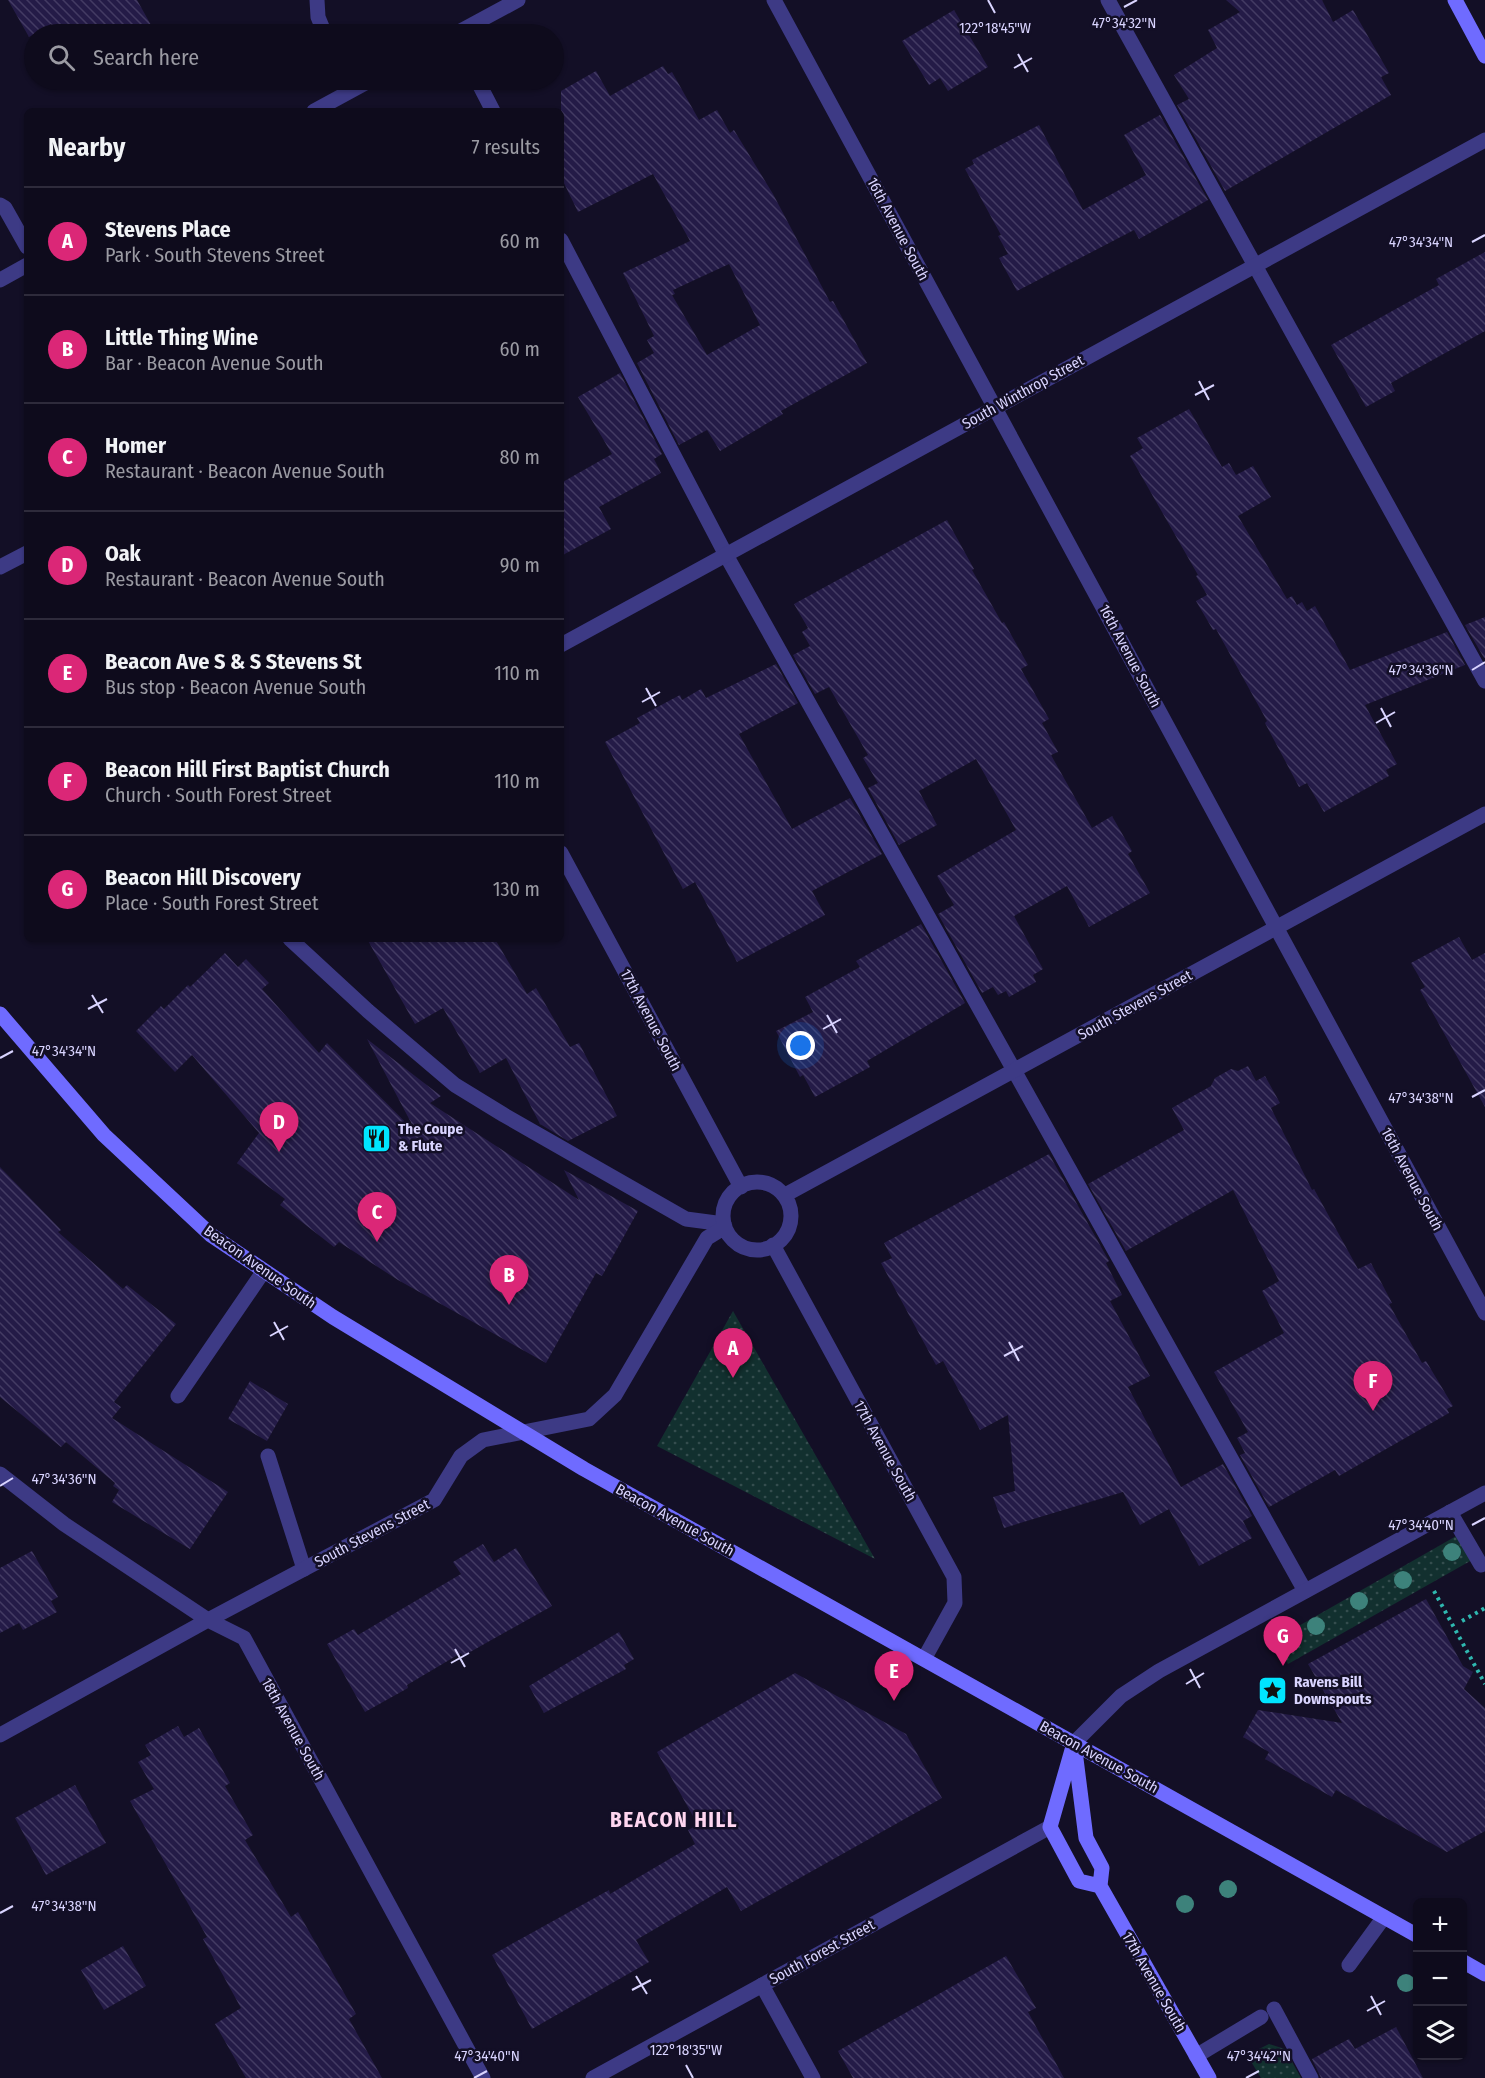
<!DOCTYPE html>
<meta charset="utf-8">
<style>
:root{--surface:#0e0b1c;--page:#171425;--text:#f1f3f6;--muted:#9b9ba3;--line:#2e2b3b;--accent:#db2777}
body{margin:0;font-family:"Fira Sans Condensed",sans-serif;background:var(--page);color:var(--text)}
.controls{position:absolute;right:18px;bottom:18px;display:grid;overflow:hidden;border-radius:9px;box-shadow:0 2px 4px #0004}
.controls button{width:54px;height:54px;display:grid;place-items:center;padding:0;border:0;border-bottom:2px solid var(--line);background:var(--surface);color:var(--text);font:30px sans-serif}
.you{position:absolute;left:801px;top:1046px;width:21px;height:21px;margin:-15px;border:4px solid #fff;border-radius:50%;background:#1a73e8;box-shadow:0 0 0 9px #1a73e833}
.badge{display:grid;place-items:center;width:39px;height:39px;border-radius:50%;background:var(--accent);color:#fff;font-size:20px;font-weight:700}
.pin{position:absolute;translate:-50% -50px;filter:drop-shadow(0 2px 3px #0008)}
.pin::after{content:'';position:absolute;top:32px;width:21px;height:18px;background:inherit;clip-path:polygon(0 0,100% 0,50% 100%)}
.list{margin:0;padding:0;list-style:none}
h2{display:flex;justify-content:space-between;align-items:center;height:78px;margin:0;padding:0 24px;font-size:26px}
h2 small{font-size:20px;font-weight:400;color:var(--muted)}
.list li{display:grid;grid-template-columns:39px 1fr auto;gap:18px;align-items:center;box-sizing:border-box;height:108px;padding:0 24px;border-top:2px solid var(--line)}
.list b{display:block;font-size:22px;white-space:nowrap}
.list p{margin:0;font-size:20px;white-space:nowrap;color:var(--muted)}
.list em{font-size:20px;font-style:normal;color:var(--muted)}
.icon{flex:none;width:33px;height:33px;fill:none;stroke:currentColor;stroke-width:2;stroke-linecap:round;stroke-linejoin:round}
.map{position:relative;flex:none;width:1485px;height:2078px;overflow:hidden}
.search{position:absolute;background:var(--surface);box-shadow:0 2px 4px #0004;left:24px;top:24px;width:540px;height:66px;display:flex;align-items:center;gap:15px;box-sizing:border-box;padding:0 21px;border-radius:33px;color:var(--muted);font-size:22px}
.panel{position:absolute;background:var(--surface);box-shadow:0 2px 4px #0004;left:24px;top:108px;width:540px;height:834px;border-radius:9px}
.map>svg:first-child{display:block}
</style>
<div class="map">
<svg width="1485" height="2078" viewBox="0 0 1485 2078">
<defs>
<pattern id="grass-dots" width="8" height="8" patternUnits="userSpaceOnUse" patternTransform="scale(1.5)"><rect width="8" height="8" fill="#12302f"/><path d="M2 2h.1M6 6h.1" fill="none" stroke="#344d4e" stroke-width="1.8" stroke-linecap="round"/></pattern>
<pattern id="building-back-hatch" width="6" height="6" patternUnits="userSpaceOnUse" patternTransform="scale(1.5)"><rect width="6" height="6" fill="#241b47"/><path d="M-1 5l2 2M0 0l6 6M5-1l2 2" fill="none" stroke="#433b63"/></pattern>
</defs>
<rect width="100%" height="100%" fill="#130f26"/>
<path fill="url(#grass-dots)" d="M 733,1311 L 875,1559 L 657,1446 Z
M 1458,1535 L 1472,1560 L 1288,1664 L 1274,1640 Z
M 1269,2044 L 1285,2049 L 1301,2078 L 1261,2078 L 1247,2055 Z"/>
<path fill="url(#building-back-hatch)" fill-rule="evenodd" d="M 8,0 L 137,0 L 156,34 L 56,34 L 51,24 L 29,37 Z
M 1226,0 L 1322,0 L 1333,22 L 1353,10 L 1389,73 L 1381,77 L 1391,95 L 1225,191 L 1177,105 L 1189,99 L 1174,75 L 1217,48 L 1208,30 L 1240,12 Z
M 954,10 L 988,67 L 948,91 L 940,78 L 929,85 L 902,41 Z
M 663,66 L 668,74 L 672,72 L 699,120 L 717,110 L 730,133 L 734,130 L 773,194 L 830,302 L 833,301 L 867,363 L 781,411 L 783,414 L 720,451 L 707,430 L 679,445 L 637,363 L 654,353 L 647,340 L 654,336 L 623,273 L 690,241 L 653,174 L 578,212 L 561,177 L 561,91 L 596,71 L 610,96 ZM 729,264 L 760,325 L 707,355 L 672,295 L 675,294 L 673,290 Z
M 1160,115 L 1208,200 L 1139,239 L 1134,230 L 1017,291 L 999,258 L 1008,254 L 998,236 L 1001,235 L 965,169 L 974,164 L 972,160 L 1039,125 L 1083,210 L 1146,175 L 1124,135 Z
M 1485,252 L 1485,331 L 1391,383 L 1395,391 L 1366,407 L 1331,345 L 1439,285 L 1436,279 Z
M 620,373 L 662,454 L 654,459 L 661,473 L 599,507 L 611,529 L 561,556 L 561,483 L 612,454 L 578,397 Z
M 1189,409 L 1222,467 L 1229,463 L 1236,475 L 1253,466 L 1271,497 L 1238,516 L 1287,599 L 1292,596 L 1297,605 L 1302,602 L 1307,611 L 1315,606 L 1350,670 L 1447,632 L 1465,665 L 1365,705 L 1397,764 L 1386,770 L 1389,776 L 1324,812 L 1307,783 L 1299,787 L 1265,723 L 1267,721 L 1216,629 L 1213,630 L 1196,601 L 1207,595 L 1196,576 L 1198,575 L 1130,456 L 1143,448 L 1137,438 Z
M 947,520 L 974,569 L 972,570 L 1002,623 L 1004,622 L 1028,665 L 1021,669 L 1049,719 L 1042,723 L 1058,752 L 1051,755 L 1092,828 L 1112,816 L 1132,851 L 1128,854 L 1150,893 L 1089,927 L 1067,886 L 1014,916 L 1043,969 L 1033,975 L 1036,982 L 1009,997 L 1006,991 L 998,995 L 993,987 L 982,993 L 938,914 L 954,905 L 937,876 L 1016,830 L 976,759 L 919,791 L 937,825 L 899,845 L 868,788 L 878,783 L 863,758 L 868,755 L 829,687 L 815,694 L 793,655 L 810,646 L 802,632 L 808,628 L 794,604 Z
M 1485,617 L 1485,658 L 1484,658 L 1465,625 Z
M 776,664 L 798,703 L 739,734 L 792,829 L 850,798 L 882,854 L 812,891 L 825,915 L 737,962 L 695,882 L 683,889 L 605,742 L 640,723 L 637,718 L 680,695 L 682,700 L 701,689 L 706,698 Z
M 921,924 L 965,1003 L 867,1061 L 870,1067 L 815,1097 L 803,1075 L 800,1077 L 776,1031 L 813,1012 L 805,997 L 860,967 L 856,961 Z
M 1459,937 L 1472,960 L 1485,953 L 1485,1107 L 1420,990 L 1425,987 L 1411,963 Z
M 367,939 L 495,939 L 527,994 L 536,988 L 570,1047 L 579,1043 L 617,1116 L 568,1141 L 540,1124 L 506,1058 L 480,1073 L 443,1008 L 415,1024 Z
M 225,953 L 238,967 L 246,959 L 269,983 L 262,989 L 319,1053 L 327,1043 L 417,1134 L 367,1039 L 441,1096 L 430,1103 L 579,1200 L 564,1170 L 638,1211 L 602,1276 L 596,1273 L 546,1363 L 398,1280 L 339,1242 L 334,1247 L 280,1205 L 285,1199 L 237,1163 L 259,1133 L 192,1055 L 175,1072 L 136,1031 L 161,1006 L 164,1009 L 188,985 L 190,987 Z
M 1248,1066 L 1256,1081 L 1265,1076 L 1280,1103 L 1271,1108 L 1312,1190 L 1314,1189 L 1358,1269 L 1371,1263 L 1392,1303 L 1389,1304 L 1422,1363 L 1426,1361 L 1453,1406 L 1447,1409 L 1449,1413 L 1339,1476 L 1335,1470 L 1269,1507 L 1240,1455 L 1245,1453 L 1237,1438 L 1248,1432 L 1214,1372 L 1284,1333 L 1262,1291 L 1279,1281 L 1233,1190 L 1126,1251 L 1088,1184 L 1184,1130 L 1172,1108 L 1211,1086 L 1215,1078 L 1231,1069 L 1238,1071 Z
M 1049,1154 L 1109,1261 L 1106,1263 L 1122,1295 L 1110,1301 L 1150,1376 L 1128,1387 L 1181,1487 L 1223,1464 L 1252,1516 L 1243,1521 L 1252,1538 L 1199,1566 L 1169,1509 L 1140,1525 L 1123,1492 L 1004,1528 L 993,1497 L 1015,1491 L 1008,1415 L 980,1430 L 943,1361 L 936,1365 L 881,1263 L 892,1258 L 884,1243 Z
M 0,1167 L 61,1230 L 58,1232 L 123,1289 L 127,1285 L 176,1324 L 114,1402 L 121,1407 L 112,1418 L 228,1492 L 190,1549 L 112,1502 L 119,1490 L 113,1486 L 115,1483 L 66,1442 L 61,1447 L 0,1397 Z
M 250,1381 L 288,1404 L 267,1441 L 228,1419 Z
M 483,1544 L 494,1562 L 516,1548 L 552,1606 L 463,1656 L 461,1653 L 407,1685 L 408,1688 L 365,1712 L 327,1644 L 354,1629 L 358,1635 L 461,1574 L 453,1562 Z
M 32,1551 L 58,1597 L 51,1601 L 57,1612 L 23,1630 L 19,1623 L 0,1633 L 0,1568 Z
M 1426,1599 L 1463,1666 L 1473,1672 L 1464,1689 L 1485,1708 L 1485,1831 L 1447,1852 L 1336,1790 L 1332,1797 L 1265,1759 L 1269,1752 L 1243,1737 L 1258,1710 L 1342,1723 L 1308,1664 Z
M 619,1632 L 634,1659 L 624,1665 L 626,1669 L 544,1713 L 529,1686 Z
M 795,1673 L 906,1734 L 942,1798 L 741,1911 L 727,1887 L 636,1940 L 649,1962 L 532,2029 L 492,1955 L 609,1890 L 610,1894 L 695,1844 L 688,1830 L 698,1825 L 657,1752 Z
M 178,1726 L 184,1737 L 199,1728 L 230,1783 L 225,1786 L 253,1835 L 245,1840 L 291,1917 L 298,1912 L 356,2014 L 349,2019 L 382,2078 L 246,2078 L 215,2024 L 241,2008 L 203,1939 L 207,1937 L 130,1801 L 154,1789 L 138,1762 L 151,1755 L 145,1745 Z
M 75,1785 L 106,1843 L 46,1875 L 15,1818 Z
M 123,1946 L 146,1986 L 104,2010 L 81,1970 Z
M 1006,1956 L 1036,2008 L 1028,2012 L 1064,2078 L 853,2078 L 838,2051 Z
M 1396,2027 L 1423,2078 L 1321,2078 L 1312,2059 L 1349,2039 L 1355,2049 Z"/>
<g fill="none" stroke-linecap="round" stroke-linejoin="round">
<path stroke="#2fb8b0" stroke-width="4" stroke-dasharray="3 4.5" stroke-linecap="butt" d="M 1434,1591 L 1485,1684
M 1462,1621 L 1485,1608"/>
<path stroke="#3d3a85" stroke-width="15" d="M 1108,0 L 1485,681
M 477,80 L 493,111
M 561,240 L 726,555 L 1305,1591
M 0,567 L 27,553
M 290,939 L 368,1011 L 455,1085 L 504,1115 L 686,1219 L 724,1224
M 178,1396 L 263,1272
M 268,1456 L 304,1569
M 1450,1512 L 1481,1565
M 1349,1965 L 1384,1917
M 762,1985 L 813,2078
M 1274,2009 L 1311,2078
M 1196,2056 L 1261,2017"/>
<path stroke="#3d3a85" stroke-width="15" d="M 317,0 L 318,17 L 325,34
M 774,0 L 1485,1313
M 455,34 L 518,0
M 314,111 L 371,80
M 0,205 L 5,208 L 27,247
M 0,280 L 27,265
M 561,645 L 1485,140
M 561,853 L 741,1187
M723 1216a34 34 0 1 1 68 0a34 34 0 1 1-68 0Z
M 785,1195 L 1485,814
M 773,1245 L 954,1577 L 955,1603 L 924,1659
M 0,1474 L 64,1524 L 208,1620 L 244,1638 L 483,2078
M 0,1735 L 208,1620 L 434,1500 L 461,1456 L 483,1440 L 589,1419 L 615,1395 L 707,1238 L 725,1227
M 1074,1743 L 1121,1696 L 1159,1671 L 1485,1493
M 593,2078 L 1050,1827"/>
<path stroke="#6f6bff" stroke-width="15" d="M 1455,0 L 1485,56
M 0,1014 L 104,1135 L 211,1235 L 333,1317 L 584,1469 L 1418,1936
M 1074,1743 L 1086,1838 L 1102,1868 L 1100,1886 L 1209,2078
M 1072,1750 L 1050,1827 L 1079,1881 L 1100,1886
M 1462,1961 L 1485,1974"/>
</g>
<g fill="#3d827b">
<circle cx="1452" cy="1552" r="9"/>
<circle cx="1403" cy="1580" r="9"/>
<circle cx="1359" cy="1601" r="9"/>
<circle cx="1316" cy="1626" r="9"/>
<circle cx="1228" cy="1889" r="9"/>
<circle cx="1185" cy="1904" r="9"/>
<circle cx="1406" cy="1983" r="9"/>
</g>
<path fill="none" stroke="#d9d4ff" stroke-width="2" d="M 988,0 L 995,13M 1124,7 L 1137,0M 1018,54 L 1028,72M 1014,68 L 1032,58M 1472,242 L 1485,235M 1199,381 L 1209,400M 1195,395 L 1214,385M 1472,670 L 1485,662M 646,688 L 656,706M 642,702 L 660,692M 1381,708 L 1391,727M 1376,723 L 1395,712M 92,995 L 103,1013M 88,1009 L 107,999M 827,1015 L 837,1033M 823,1029 L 841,1019M 0,1058 L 13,1051M 1472,1097 L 1485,1090M 274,1322 L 284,1340M 270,1336 L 288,1326M 1009,1342 L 1019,1361M 1004,1356 L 1023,1346M 0,1486 L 13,1478M 1472,1525 L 1485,1518M 455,1649 L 465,1667M 451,1663 L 469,1653M 1190,1669 L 1200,1688M 1186,1684 L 1204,1673M 0,1913 L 13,1906M 636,1976 L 647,1994M 632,1990 L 651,1980M 1371,1996 L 1381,2015M 1367,2011 L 1385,2001M 686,2065 L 693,2078M 474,2078 L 487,2071M 1246,2078 L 1259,2071"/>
<defs>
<symbol id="restaurant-square" viewBox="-11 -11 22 22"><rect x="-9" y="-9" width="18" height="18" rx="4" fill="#00e5ff" stroke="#130f26"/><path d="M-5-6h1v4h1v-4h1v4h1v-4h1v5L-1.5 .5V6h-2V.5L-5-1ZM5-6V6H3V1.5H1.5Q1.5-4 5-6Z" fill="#111"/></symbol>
<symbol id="sight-square" viewBox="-11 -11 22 22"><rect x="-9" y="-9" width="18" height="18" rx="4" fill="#00e5ff" stroke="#130f26"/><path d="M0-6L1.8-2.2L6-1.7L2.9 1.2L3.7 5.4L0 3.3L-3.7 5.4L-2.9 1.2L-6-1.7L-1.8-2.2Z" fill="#111"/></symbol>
</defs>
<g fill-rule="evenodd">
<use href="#restaurant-square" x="360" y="1122" width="33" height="33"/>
<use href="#sight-square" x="1256" y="1674" width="33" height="33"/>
</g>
<g text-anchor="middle" stroke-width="5" stroke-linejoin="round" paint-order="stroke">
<g font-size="15" fill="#d9d4ff" stroke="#130f26">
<text transform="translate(898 229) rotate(62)" y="5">16th Avenue South</text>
<text transform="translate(1023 392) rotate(-29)" y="5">South Winthrop Street</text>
<text transform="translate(1130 656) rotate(62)" y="5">16th Avenue South</text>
<text transform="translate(1135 1005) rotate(-29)" y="5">South Stevens Street</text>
<text transform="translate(651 1020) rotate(62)" y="5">17th Avenue South</text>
<text transform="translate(1412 1179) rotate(62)" y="5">16th Avenue South</text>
<text transform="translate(260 1267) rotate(35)" y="5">Beacon Avenue South</text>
<text transform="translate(885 1451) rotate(61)" y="5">17th Avenue South</text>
<text transform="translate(675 1520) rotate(29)" y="5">Beacon Avenue South</text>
<text transform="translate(372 1533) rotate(-28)" y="5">South Stevens Street</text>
<text transform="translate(293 1729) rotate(61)" y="5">18th Avenue South</text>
<text transform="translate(1099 1757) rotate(29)" y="5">Beacon Avenue South</text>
<text transform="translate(822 1952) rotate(-29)" y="5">South Forest Street</text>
<text transform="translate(1154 1982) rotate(60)" y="5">17th Avenue South</text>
</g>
<g font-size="15" font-weight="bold" fill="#d9d4ff" stroke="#130f26" text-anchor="start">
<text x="398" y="1134">The Coupe<tspan x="398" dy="17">&amp; Flute</tspan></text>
<text x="1294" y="1687">Ravens Bill<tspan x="1294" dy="17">Downspouts</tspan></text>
</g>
<g font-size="21" font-weight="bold" letter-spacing="1.5" fill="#ffd6f0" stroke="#130f26">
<text x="674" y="1827">BEACON HILL</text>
</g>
</g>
<g font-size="15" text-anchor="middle" fill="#d9d4ff" stroke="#130f26" stroke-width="5" stroke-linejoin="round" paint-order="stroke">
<text x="1124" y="28">47°34'32"N</text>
<text x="995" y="33">122°18'45"W</text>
<text x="1421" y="247">47°34'34"N</text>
<text x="1421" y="675">47°34'36"N</text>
<text x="64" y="1056">47°34'34"N</text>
<text x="1421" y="1103">47°34'38"N</text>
<text x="64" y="1484">47°34'36"N</text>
<text x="1421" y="1530">47°34'40"N</text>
<text x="64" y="1911">47°34'38"N</text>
<text x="686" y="2055">122°18'35"W</text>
<text x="487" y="2061">47°34'40"N</text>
<text x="1259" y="2061">47°34'42"N</text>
</g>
</svg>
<div class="controls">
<button>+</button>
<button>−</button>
<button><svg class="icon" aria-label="layers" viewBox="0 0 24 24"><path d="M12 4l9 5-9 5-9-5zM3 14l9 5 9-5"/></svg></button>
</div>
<div class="you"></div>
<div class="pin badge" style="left:733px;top:1378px">A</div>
<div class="pin badge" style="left:509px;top:1305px">B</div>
<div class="pin badge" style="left:377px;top:1242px">C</div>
<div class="pin badge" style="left:279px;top:1152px">D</div>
<div class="pin badge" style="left:894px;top:1701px">E</div>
<div class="pin badge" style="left:1373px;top:1411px">F</div>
<div class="pin badge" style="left:1283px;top:1666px">G</div>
<div class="search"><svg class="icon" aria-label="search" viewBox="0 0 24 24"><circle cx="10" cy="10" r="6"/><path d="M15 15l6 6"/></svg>Search here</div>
<section class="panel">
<h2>Nearby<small>7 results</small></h2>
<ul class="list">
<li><span class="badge">A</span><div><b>Stevens Place</b><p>Park · South Stevens Street</p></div><em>60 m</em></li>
<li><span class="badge">B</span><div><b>Little Thing Wine</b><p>Bar · Beacon Avenue South</p></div><em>60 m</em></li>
<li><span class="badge">C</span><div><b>Homer</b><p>Restaurant · Beacon Avenue South</p></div><em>80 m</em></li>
<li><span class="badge">D</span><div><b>Oak</b><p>Restaurant · Beacon Avenue South</p></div><em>90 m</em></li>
<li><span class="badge">E</span><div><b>Beacon Ave S &amp; S Stevens St</b><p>Bus stop · Beacon Avenue South</p></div><em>110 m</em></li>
<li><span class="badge">F</span><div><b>Beacon Hill First Baptist Church</b><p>Church · South Forest Street</p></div><em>110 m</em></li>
<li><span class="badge">G</span><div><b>Beacon Hill Discovery</b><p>Place · South Forest Street</p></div><em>130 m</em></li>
</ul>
</section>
</div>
